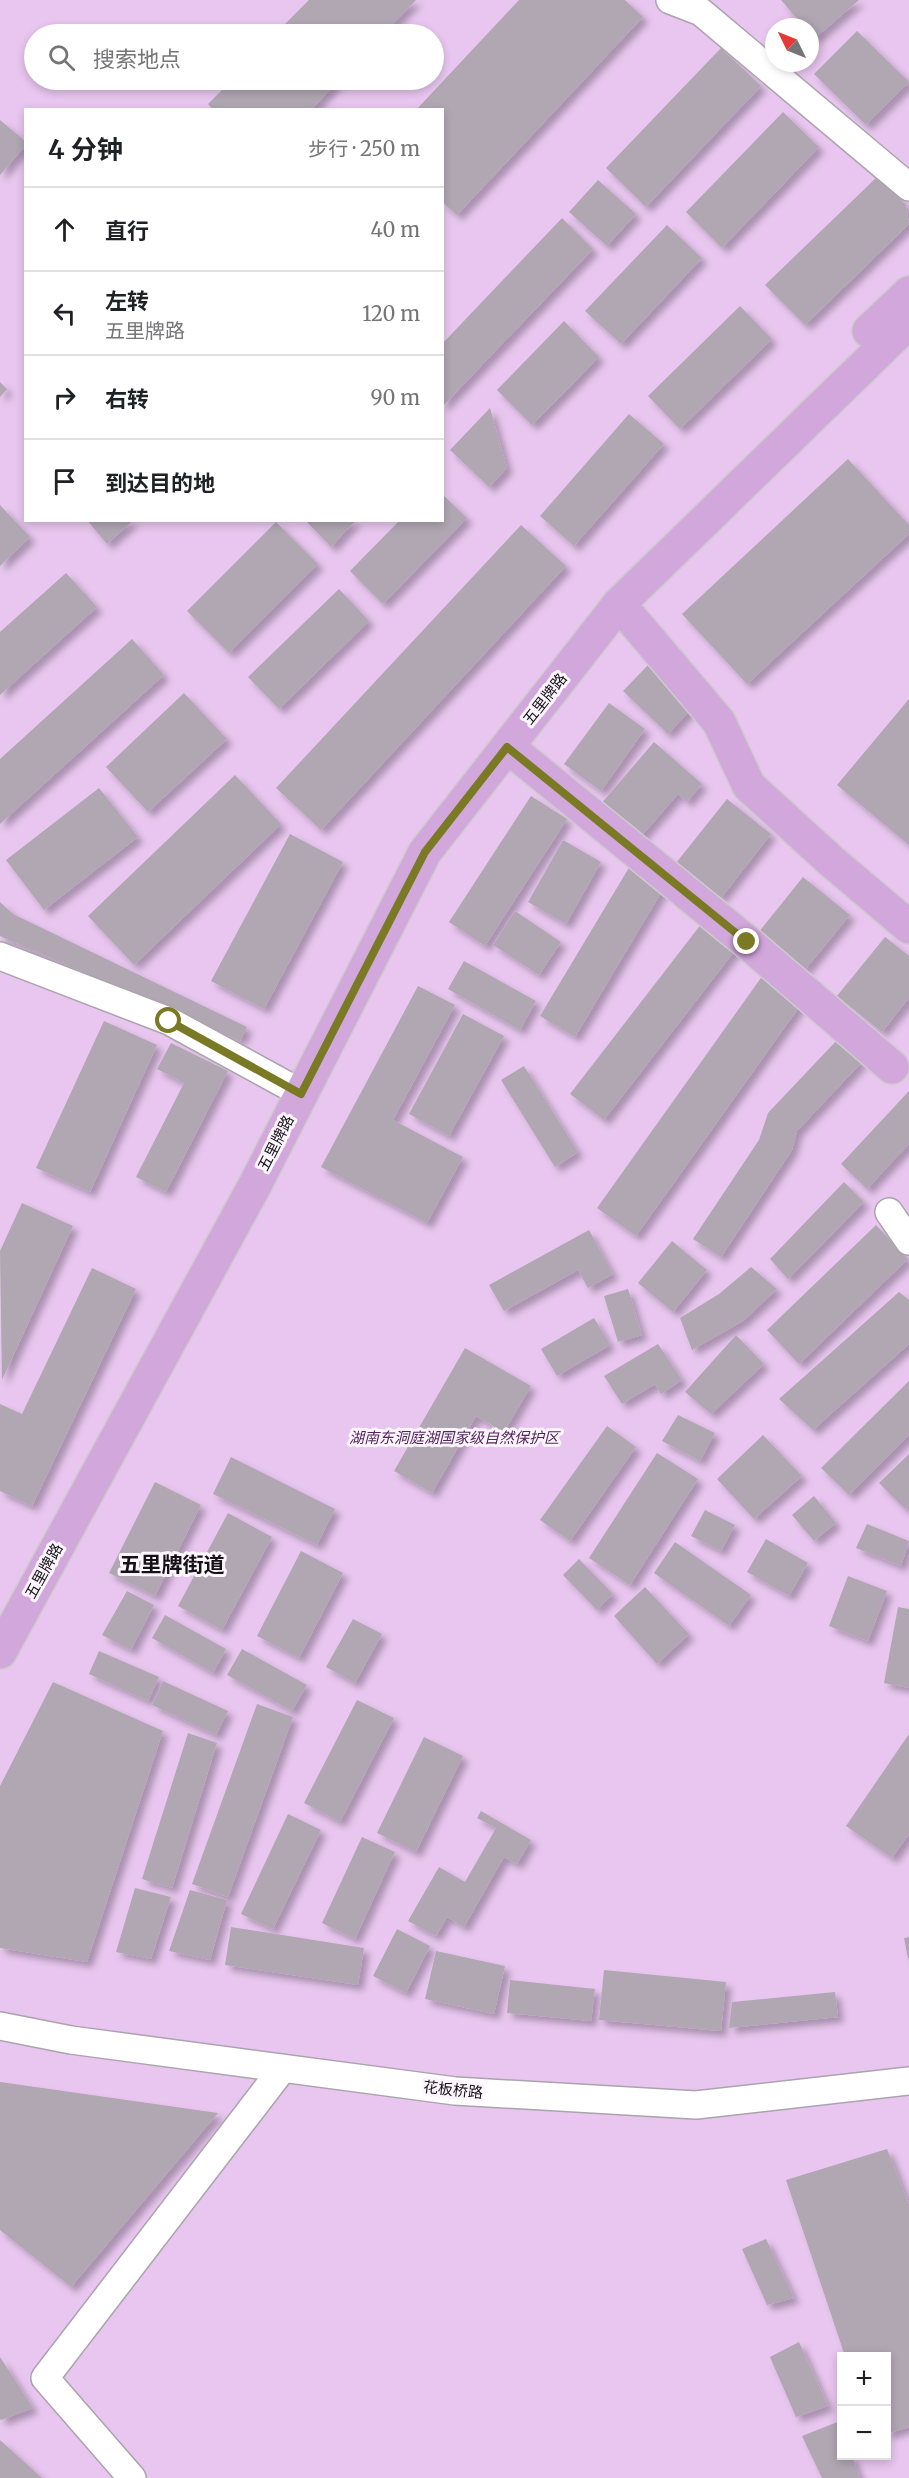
<!DOCTYPE html>
<html lang="zh">
<meta charset="utf-8">
<style>
:root{--surface:#fff;--page:#f2f2f2;--text:#202124;--muted:#757577;--line:#e0e0e0}
body{margin:0;font-family:Merriweather,"Noto Sans SC",serif;background:var(--page);color:var(--text)}
.controls{position:absolute;right:18px;bottom:18px;display:grid;overflow:hidden;border-radius:0px;box-shadow:0 3px 9px #0003}
.controls button{width:54px;height:54px;display:grid;place-items:center;padding:0;border:0;border-bottom:2px solid var(--line);background:var(--surface);color:var(--text);font:30px sans-serif}
.compass{position:absolute;left:765px;top:18px;width:54px;height:54px;border-radius:50%;background:var(--surface);box-shadow:0 3px 9px #0003;rotate:313deg}
.stop{position:absolute;width:18px;height:18px;margin:-14px;border:4px solid #797a23;border-radius:50%;background:#fff}
.stop.end{background:#797a23;border-color:#fff;box-shadow:0 2px 6px #0008}
.list{margin:0;padding:0;list-style:none}
h2{display:flex;justify-content:space-between;align-items:center;height:78px;margin:0;padding:0 24px;font-size:26px}
h2 small{font-size:20px;font-weight:400;color:var(--muted)}
.list li{display:grid;grid-template-columns:39px 1fr auto;gap:18px;align-items:center;box-sizing:border-box;height:84px;padding:0 24px;border-top:2px solid var(--line)}
.list b{display:block;font-size:22px;white-space:nowrap}
.list p{margin:0;font-size:20px;white-space:nowrap;color:var(--muted)}
.list em{font-size:20px;font-style:normal;color:var(--muted)}
.icon{flex:none;width:33px;height:33px;fill:none;stroke:currentColor;stroke-width:2;stroke-linecap:round;stroke-linejoin:round}
.map{position:relative;flex:none;width:909px;height:2478px;overflow:hidden}
.search{position:absolute;background:var(--surface);box-shadow:0 3px 9px #0003;left:24px;top:24px;width:420px;height:66px;display:flex;align-items:center;gap:15px;box-sizing:border-box;padding:0 21px;border-radius:33px;color:var(--muted);font-size:22px}
.panel{position:absolute;background:var(--surface);box-shadow:0 3px 9px #0003;left:24px;top:108px;width:420px;height:414px;border-radius:0px}
.map>svg:first-child{display:block}
</style>
<div class="map">
<svg width="909" height="2478" viewBox="0 0 909 2478">
<defs>
<filter id="shadow"><feDropShadow dx="5.5" dy="5.5" stdDeviation="3" flood-color="#0004"/></filter>
</defs>
<rect width="100%" height="100%" fill="#f0e7f2"/>
<path fill="#e8c6ef" fill-rule="evenodd" d="M 0,0 L 909,0 L 909,2478 L 0,2478 ZM 774,27 L 810,27 L 810,63 L 774,63 ZM 34,34 L 434,34 L 434,80 L 34,80 ZM 26,110 L 442,110 L 442,520 L 26,520 ZM 842,2356 L 886,2356 L 886,2456 L 842,2456 Z"/>
<path fill="#b0a7b2" filter="url(#shadow)" d="M 309,0 L 416,0 L 383,34 L 275,34 Z
M 519,0 L 625,0 L 643,17 L 457,215 L 442,202 L 442,110 L 416,110 Z
M 781,0 L 859,0 L 814,39 L 810,34 L 810,27 L 804,27 Z
M 857,31 L 909,82 L 866,125 L 814,74 Z
M 721,48 L 761,86 L 646,207 L 606,168 Z
M 232,80 L 339,80 L 311,110 L 213,110 L 208,104 Z
M 783,112 L 819,147 L 722,248 L 686,212 Z
M 0,120 L 26,142 L 26,145 L 0,175 Z
M 878,176 L 906,205 L 909,224 L 805,325 L 765,285 Z
M 598,180 L 636,214 L 607,246 L 569,212 Z
M 562,218 L 593,249 L 442,407 L 442,344 Z
M 667,225 L 702,258 L 621,344 L 585,311 Z
M 740,306 L 772,339 L 680,429 L 648,396 Z
M 564,321 L 599,357 L 532,425 L 497,390 Z
M 0,382 L 7,389 L 0,397 Z
M 490,408 L 507,468 L 489,487 L 450,450 Z
M 629,414 L 664,444 L 574,546 L 540,516 Z
M 848,459 L 909,525 L 909,534 L 747,684 L 682,614 Z
M 442,494 L 467,518 L 383,604 L 350,571 L 400,520 L 442,520 Z
M 0,505 L 30,537 L 0,566 Z
M 87,520 L 134,520 L 107,544 Z
M 305,520 L 356,520 L 331,547 Z
M 276,522 L 318,564 L 229,653 L 187,611 Z
M 521,525 L 566,566 L 321,830 L 276,788 Z
M 66,573 L 97,607 L 0,695 L 0,632 Z
M 339,589 L 369,621 L 279,709 L 248,677 Z
M 132,639 L 164,675 L 0,824 L 0,759 Z
M 649,664 L 694,706 L 668,734 L 623,691 Z
M 184,693 L 227,739 L 148,812 L 106,767 Z
M 909,699 L 909,845 L 837,785 Z
M 609,703 L 645,729 L 601,791 L 564,764 Z
M 654,742 L 702,784 L 687,802 L 678,794 L 638,840 L 599,806 Z
M 235,775 L 281,824 L 134,965 L 88,916 Z
M 99,788 L 138,837 L 44,910 L 6,860 Z
M 531,796 L 567,819 L 485,946 L 449,922 Z
M 727,799 L 771,834 L 721,898 L 676,863 Z
M 290,834 L 343,862 L 264,1009 L 211,981 Z
M 563,840 L 601,862 L 566,924 L 528,902 Z
M 630,866 L 665,886 L 575,1037 L 540,1016 Z
M 803,877 L 850,915 L 805,970 L 758,933 Z
M 0,902 L 13,914 L 247,1027 L 240,1041 L 0,936 Z
M 515,911 L 561,942 L 539,975 L 493,945 Z
M 702,923 L 736,949 L 604,1120 L 570,1094 Z
M 885,937 L 909,956 L 909,998 L 882,1032 L 837,996 Z
M 464,961 L 536,1001 L 520,1030 L 448,989 Z
M 763,975 L 802,1003 L 636,1236 L 597,1208 Z
M 418,986 L 455,1005 L 393,1120 L 463,1157 L 427,1223 L 321,1167 Z
M 463,1014 L 504,1036 L 449,1136 L 409,1114 Z
M 104,1021 L 157,1045 L 90,1192 L 36,1168 Z
M 838,1039 L 862,1062 L 797,1131 L 792,1150 L 721,1257 L 693,1239 L 759,1140 L 768,1113 Z
M 171,1043 L 228,1071 L 166,1192 L 136,1177 L 184,1083 L 157,1069 Z
M 524,1066 L 578,1152 L 555,1167 L 501,1080 Z
M 909,1091 L 909,1144 L 867,1189 L 841,1164 Z
M 844,1182 L 864,1202 L 788,1279 L 770,1259 Z
M 22,1203 L 73,1226 L 2,1380 L 0,1251 Z
M 876,1225 L 908,1259 L 799,1364 L 767,1330 Z
M 589,1230 L 613,1274 L 588,1288 L 578,1270 L 504,1311 L 489,1285 Z
M 672,1241 L 707,1270 L 673,1312 L 638,1283 Z
M 751,1267 L 777,1289 L 743,1321 L 692,1350 L 680,1318 L 719,1294 Z
M 92,1268 L 136,1289 L 32,1506 L 0,1491 L 0,1404 L 22,1414 Z
M 628,1289 L 642,1335 L 618,1342 L 604,1296 Z
M 899,1292 L 909,1300 L 909,1344 L 813,1430 L 779,1399 Z
M 594,1318 L 610,1345 L 557,1376 L 541,1349 Z
M 736,1335 L 764,1364 L 711,1414 L 685,1392 Z
M 658,1344 L 682,1380 L 661,1394 L 655,1384 L 622,1404 L 604,1376 Z
M 465,1348 L 531,1386 L 504,1432 L 476,1416 L 432,1493 L 394,1471 Z
M 909,1381 L 909,1435 L 849,1495 L 821,1468 Z
M 678,1415 L 715,1433 L 700,1461 L 662,1441 Z
M 607,1426 L 636,1447 L 570,1541 L 540,1520 Z
M 763,1435 L 802,1476 L 754,1519 L 717,1479 Z
M 657,1453 L 698,1479 L 630,1585 L 589,1558 Z
M 909,1454 L 909,1505 L 905,1509 L 879,1483 Z
M 231,1457 L 335,1509 L 317,1545 L 213,1494 Z
M 155,1482 L 201,1505 L 155,1596 L 109,1573 Z
M 814,1496 L 836,1523 L 814,1541 L 792,1515 Z
M 705,1510 L 735,1525 L 721,1551 L 691,1536 Z
M 228,1513 L 272,1537 L 222,1630 L 178,1606 Z
M 867,1524 L 909,1541 L 901,1566 L 856,1548 Z
M 766,1539 L 808,1563 L 789,1596 L 747,1572 Z
M 675,1542 L 751,1595 L 729,1626 L 654,1573 Z
M 301,1551 L 343,1573 L 299,1658 L 257,1636 Z
M 579,1559 L 613,1594 L 597,1610 L 563,1575 Z
M 848,1576 L 887,1591 L 868,1641 L 829,1626 Z
M 645,1587 L 689,1634 L 657,1664 L 614,1616 Z
M 127,1591 L 154,1605 L 131,1650 L 102,1635 Z
M 898,1607 L 909,1609 L 909,1688 L 884,1683 Z
M 165,1615 L 226,1649 L 213,1673 L 152,1638 Z
M 353,1619 L 382,1634 L 355,1683 L 326,1667 Z
M 242,1649 L 307,1685 L 292,1711 L 227,1675 Z
M 99,1651 L 159,1677 L 148,1701 L 89,1674 Z
M 163,1681 L 228,1711 L 216,1735 L 152,1705 Z
M 53,1682 L 163,1731 L 87,1962 L 0,1948 L 0,1786 Z
M 357,1700 L 394,1718 L 340,1822 L 304,1803 Z
M 257,1704 L 293,1717 L 228,1897 L 192,1884 Z
M 188,1733 L 217,1743 L 172,1888 L 142,1879 Z
M 909,1734 L 909,1834 L 892,1858 L 846,1826 Z
M 424,1737 L 463,1756 L 416,1852 L 377,1833 Z
M 481,1811 L 531,1840 L 517,1864 L 504,1857 L 464,1927 L 447,1917 L 436,1936 L 408,1921 L 439,1867 L 465,1882 L 496,1828 L 477,1818 Z
M 288,1814 L 321,1830 L 273,1929 L 241,1914 Z
M 362,1837 L 395,1852 L 355,1939 L 322,1923 Z
M 135,1888 L 171,1897 L 151,1959 L 116,1952 Z
M 190,1890 L 227,1900 L 210,1960 L 169,1951 Z
M 231,1927 L 364,1948 L 358,1985 L 225,1965 Z
M 397,1929 L 430,1946 L 406,1993 L 373,1976 Z
M 909,1937 L 909,1958 L 908,1958 L 904,1938 Z
M 436,1951 L 505,1966 L 494,2014 L 425,1999 Z
M 604,1970 L 726,1982 L 721,2031 L 599,2020 Z
M 510,1980 L 595,1989 L 591,2021 L 507,2013 Z
M 835,1992 L 838,2017 L 729,2028 L 732,2002 Z
M 0,2082 L 218,2113 L 71,2287 L 0,2230 Z
M 887,2149 L 909,2205 L 909,2427 L 886,2434 L 886,2356 L 845,2356 L 786,2180 Z
M 766,2239 L 794,2298 L 767,2305 L 742,2249 Z
M 799,2342 L 828,2406 L 796,2417 L 770,2357 Z
M 0,2357 L 33,2408 L 1,2420 L 0,2419 Z
M 840,2421 L 842,2456 L 852,2456 L 860,2478 L 822,2478 L 802,2436 Z
M 0,2440 L 42,2478 L 0,2478 Z"/>
<g fill="none" stroke-linecap="round" stroke-linejoin="round">
<defs>
<path id="minor" d="M 670,0 L 701,12 L 909,187
M 0,956 L 169,1021 L 301,1093
M 889,1212 L 909,1241
M 0,2026 L 71,2040 L 455,2091 L 696,2105 L 909,2081
M 132,2478 L 45,2378 L 283,2068"/>
<path id="major" d="M 869,331 L 909,293
M 619,604 L 719,722 L 749,786 L 830,860 L 909,927
M 508,747 L 747,942 L 892,1067
M 0,1652 L 255,1185 L 425,852 L 619,604 L 909,322"/>
</defs>
<use href="#minor" stroke="#aba3ad" stroke-width="30"/>
<use href="#major" stroke="#cccbcc" stroke-width="36"/>
<use href="#minor" stroke="#fff" stroke-width="27"/>
<use href="#major" stroke="#d2a7db" stroke-width="33"/>
</g>
<g fill="none" stroke-linecap="round" stroke-linejoin="round">
<path stroke="#797a23" stroke-width="8" d="M 169,1021 L 301,1094 L 425,852 L 507,747 L 747,942"/>
</g>
<g text-anchor="middle" stroke-width="6" stroke-linejoin="round" paint-order="stroke">
<g font-size="15" fill="#151216" stroke="#fcf5fe">
<text transform="translate(545 699) rotate(-52)" y="5">五里牌路</text>
<text transform="translate(276 1143) rotate(-63)" y="5">五里牌路</text>
<text transform="translate(44 1571) rotate(-61)" y="5">五里牌路</text>
<text transform="translate(453 2090) rotate(6)" y="5">花板桥路</text>
</g>
<g font-size="15" font-style="italic" fill="#53265c" stroke="#fcf5fe">
<text x="454" y="1443">湖南东洞庭湖国家级自然保护区</text>
</g>
<g font-size="21" font-weight="bold" fill="#151216" stroke="#fcf5fe">
<text x="172" y="1572">五里牌街道</text>
</g>
</g>
</svg>
<div class="controls">
<button>+</button>
<button>−</button>
</div>
<svg class="compass" viewBox="-18 -18 36 36"><path d="M0-13l5 13h-10z" fill="#e53935"/><path d="M0 13l5-13h-10z" fill="#757577"/></svg>
<div class="stop" style="left:169px;top:1021px"></div>
<div class="stop end" style="left:747px;top:942px"></div>
<div class="search"><svg class="icon" aria-label="search" viewBox="0 0 24 24"><circle cx="10" cy="10" r="6"/><path d="M15 15l6 6"/></svg>搜索地点</div>
<section class="panel">
<h2>4 分钟<small>步行 · 250 m</small></h2>
<ul class="list">
<li><svg class="icon" aria-label="ahead" viewBox="0 0 24 24"><path d="M12 20V5M6 11l6-6 6 6"/></svg><div><b>直行</b></div><em>40 m</em></li>
<li><svg class="icon" aria-label="left" viewBox="0 0 24 24"><path d="M17 20v-9H6M10 6l-5 5 5 5"/></svg><div><b>左转</b><p>五里牌路</p></div><em>120 m</em></li>
<li><svg class="icon" aria-label="right" viewBox="0 0 24 24"><path d="M7 20v-9h11M14 6l5 5-5 5"/></svg><div><b>右转</b></div><em>90 m</em></li>
<li><svg class="icon" aria-label="arrive" viewBox="0 0 24 24"><path d="M6 21V4h12l-3 4 3 4H6"/></svg><div><b>到达目的地</b></div></li>
</ul>
</section>
</div>
